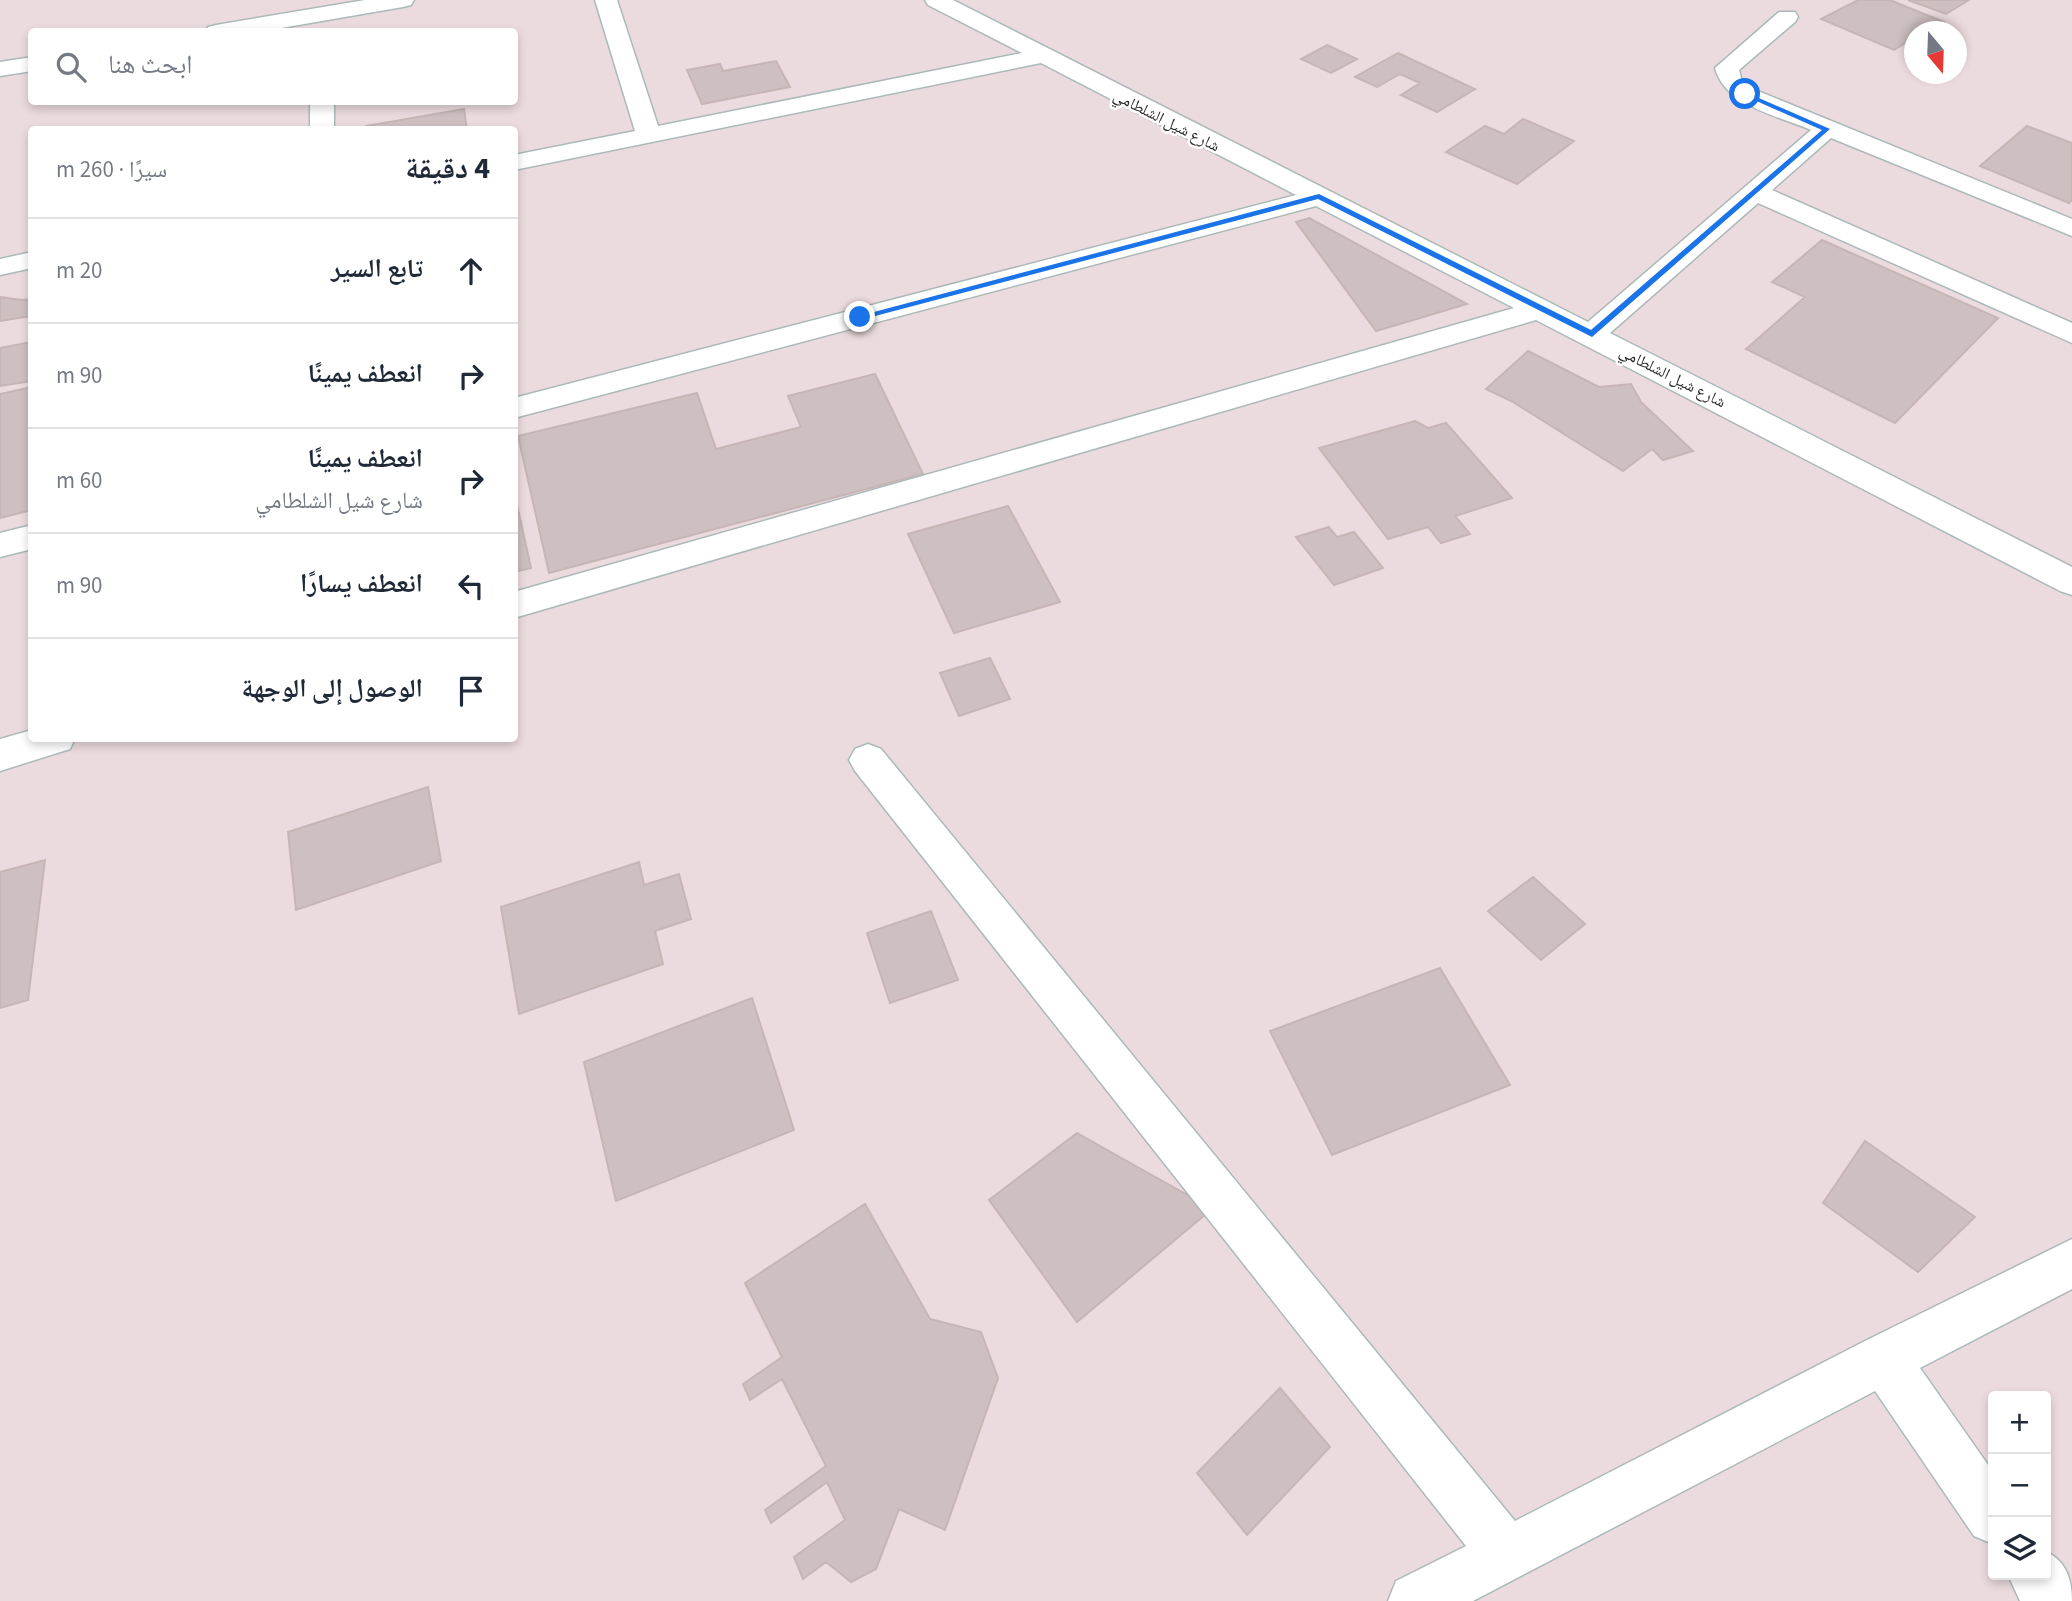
<!DOCTYPE html>
<html lang="ar">
<meta charset="utf-8">
<style>
:root{--surface:#fff;--page:#f6f6f7;--text:#1f2937;--muted:#747a83;--line:#e0e1e3}
body{margin:0;font-family:"Source Sans 3","Noto Naskh Arabic",sans-serif;background:var(--page);color:var(--text);direction:rtl}
.controls{position:absolute;right:21px;bottom:21px;display:grid;overflow:hidden;border-radius:7px;box-shadow:0 4px 10px #0003}
.controls button{width:63px;height:63px;display:grid;place-items:center;padding:0;border:0;border-bottom:2px solid var(--line);background:var(--surface);color:var(--text);font:35px sans-serif}
.compass{position:absolute;left:1904px;top:21px;width:63px;height:63px;border-radius:50%;background:var(--surface);box-shadow:0 4px 10px #0003;rotate:161deg}
.stop{position:absolute;width:21px;height:21px;margin:-16px;border:5px solid #1a73e8;border-radius:50%;background:#fff}
.stop.end{background:#1a73e8;border-color:#fff;box-shadow:0 2px 7px #0008}
.list{margin:0;padding:0;list-style:none}
h2{display:flex;justify-content:space-between;align-items:center;height:91px;margin:0;padding:0 28px;font-size:30px}
h2 small{font-size:23px;font-weight:400;color:var(--muted)}
.list li{display:grid;grid-template-columns:46px 1fr auto;gap:21px;align-items:center;box-sizing:border-box;height:105px;padding:0 28px;border-top:2px solid var(--line)}
.list b{display:block;font-size:26px;white-space:nowrap}
.list p{margin:0;font-size:23px;white-space:nowrap;color:var(--muted)}
.list em{font-size:23px;font-style:normal;color:var(--muted)}
.icon{flex:none;width:38px;height:38px;fill:none;stroke:currentColor;stroke-width:2;stroke-linecap:round;stroke-linejoin:round}
.map{position:relative;flex:none;width:2072px;height:1601px;overflow:hidden;direction:ltr}
.search{position:absolute;background:var(--surface);box-shadow:0 4px 10px #0003;left:28px;top:28px;width:490px;height:77px;display:flex;align-items:center;gap:18px;box-sizing:border-box;padding:0 24px;border-radius:7px;color:var(--muted);font-size:26px}
.panel{position:absolute;background:var(--surface);box-shadow:0 4px 10px #0003;left:28px;top:126px;width:490px;height:616px;border-radius:7px;direction:rtl}
.map>svg:first-child{display:block}
</style>
<div class="map">
<svg width="2072" height="1601" viewBox="0 0 2072 1601">
<rect width="100%" height="100%" fill="#ecdbde"/>
<path fill="#cec0c1" stroke="#c7b5b6" stroke-width="2" d="M 1858,0 L 1890,0 L 1944,22 L 1927,32 L 1914,32 L 1914,38 L 1894,50 L 1821,19 Z
M 1908,0 L 1969,0 L 1946,14 Z
M 1327,45 L 1357,59 L 1331,73 L 1301,59 Z
M 1398,53 L 1475,89 L 1437,112 L 1401,95 L 1420,83 L 1400,74 L 1377,87 L 1355,77 Z
M 776,61 L 790,87 L 702,104 L 687,70 L 720,64 L 723,71 Z
M 464,109 L 467,130 L 367,130 L 366,126 Z
M 1523,119 L 1574,141 L 1517,184 L 1446,152 L 1485,126 L 1504,134 Z
M 2027,126 L 2072,143 L 2072,200 L 2069,203 L 1980,166 Z
M 1309,218 L 1467,304 L 1376,331 L 1296,222 Z
M 1822,240 L 1998,318 L 1895,423 L 1746,349 L 1805,297 L 1772,282 Z
M 0,297 L 22,300 L 32,299 L 32,316 L 0,321 Z
M 32,342 L 32,381 L 0,386 L 0,348 Z
M 1528,351 L 1599,387 L 1631,384 L 1641,402 L 1693,451 L 1663,460 L 1652,449 L 1623,471 L 1513,402 L 1486,389 Z
M 875,374 L 923,474 L 549,573 L 518,436 L 697,393 L 716,449 L 801,427 L 788,396 Z
M 32,387 L 32,510 L 0,518 L 0,394 Z
M 1415,421 L 1428,428 L 1446,423 L 1512,498 L 1455,516 L 1470,534 L 1441,543 L 1428,527 L 1388,539 L 1319,448 Z
M 514,491 L 531,568 L 514,572 Z
M 1008,506 L 1060,602 L 954,633 L 908,534 Z
M 1329,527 L 1337,537 L 1354,532 L 1383,568 L 1334,585 L 1296,537 Z
M 990,658 L 1010,699 L 959,716 L 940,673 Z
M 428,787 L 441,861 L 296,910 L 288,832 Z
M 45,860 L 28,1000 L 0,1008 L 0,872 Z
M 639,862 L 644,885 L 679,874 L 691,919 L 655,931 L 663,964 L 519,1014 L 501,907 Z
M 1533,877 L 1585,924 L 1541,960 L 1488,911 Z
M 931,911 L 958,980 L 890,1003 L 867,933 Z
M 1440,968 L 1510,1085 L 1332,1155 L 1270,1031 Z
M 752,998 L 794,1130 L 616,1201 L 584,1062 Z
M 1077,1133 L 1212,1209 L 1077,1322 L 989,1200 Z
M 1865,1141 L 1975,1217 L 1918,1272 L 1823,1203 Z
M 865,1204 L 930,1319 L 981,1332 L 998,1378 L 945,1530 L 899,1509 L 876,1569 L 851,1582 L 826,1562 L 803,1579 L 794,1557 L 845,1520 L 827,1482 L 771,1523 L 765,1510 L 826,1466 L 782,1379 L 750,1400 L 743,1384 L 782,1357 L 745,1283 Z
M 1280,1388 L 1330,1447 L 1247,1535 L 1197,1473 Z"/>
<g fill="none" stroke-linecap="round" stroke-linejoin="round">
<defs>
<path id="minor" d="M 365,0 L 414,0 L 411,5 L 403,7 L 258,32 L 205,32 L 208,27 L 216,25 Z
M 595,0 L 617,0 L 658,126 L 1022,53 L 928,5 L 925,0 L 953,0 L 1588,322 L 1811,130 C 1779,116 1725,106 1715,68 L 1779,12 L 1795,12 L 1798,17 L 1795,22 L 1739,70 L 1741,78 L 1753,89 L 2072,219 L 2072,236 L 1831,138 L 1772,190 L 2072,323 L 2072,343 L 1758,203 L 1610,333 L 2072,567 L 2072,595 L 2060,591 L 1536,320 L 514,618 L 514,592 L 1514,308 L 1316,206 L 514,418 L 514,398 L 1296,195 L 1041,63 L 514,170 L 514,155 L 635,131 Z
M 32,57 L 32,71 L 0,76 L 0,62 Z
M 310,102 L 334,102 L 334,130 L 310,130 Z
M 32,252 L 32,268 L 0,275 L 0,259 Z
M 32,525 L 32,549 L 0,557 L 0,533 Z
M 32,730 L 32,738 L 75,738 L 70,749 L 0,771 L 0,739 Z
M 868,744 L 881,749 L 1515,1521 L 1865,1341 L 2072,1239 L 2072,1289 L 1920,1368 L 1993,1472 L 1993,1544 L 1974,1536 L 1875,1391 L 1473,1601 L 1388,1601 L 1396,1581 L 1466,1546 L 855,771 L 849,760 L 855,749 Z
M 2046,1552 C 2067,1561 2072,1581 2072,1601 L 2020,1601 L 2008,1575 L 2046,1575 Z"/>
</defs>
<use href="#minor" stroke="#abb9ba" stroke-width="3"/>
<use href="#minor" fill="#fff" fill-rule="evenodd"/>
</g>
<path fill="#1a73e8" d="M 1745,92 L 1830,129 L 1592,337 L 1318,199 L 860,320 L 855,317 L 1319,194 L 1591,330 L 1822,130 L 1743,95 Z"/>
<g text-anchor="middle" stroke-width="5" stroke-linejoin="round" paint-order="stroke">
<g font-size="16" fill="#292929" stroke="#fff">
<text transform="translate(1167 120) rotate(27)" y="6">شارع شيل الشلطامي</text>
<text transform="translate(1673 376) rotate(27)" y="6">شارع شيل الشلطامي</text>
</g>
</g>
</svg>
<div class="controls">
<button>+</button>
<button>−</button>
<button><svg class="icon" aria-label="layers" viewBox="0 0 24 24"><path d="M12 4l9 5-9 5-9-5zM3 14l9 5 9-5"/></svg></button>
</div>
<svg class="compass" viewBox="-18 -18 36 36"><path d="M0-13l5 13h-10z" fill="#e53935"/><path d="M0 13l5-13h-10z" fill="#747a83"/></svg>
<div class="stop" style="left:1745px;top:94px"></div>
<div class="stop end" style="left:860px;top:317px"></div>
<div class="search"><svg class="icon" aria-label="search" viewBox="0 0 24 24"><circle cx="10" cy="10" r="6"/><path d="M15 15l6 6"/></svg>ابحث هنا</div>
<section class="panel">
<h2>4 دقيقة<small>سيرًا · 260 m</small></h2>
<ul class="list">
<li><svg class="icon" aria-label="ahead" viewBox="0 0 24 24"><path d="M12 20V5M6 11l6-6 6 6"/></svg><div><b>تابع السير</b></div><em>20 m</em></li>
<li><svg class="icon" aria-label="right" viewBox="0 0 24 24"><path d="M7 20v-9h11M14 6l5 5-5 5"/></svg><div><b>انعطف يمينًا</b></div><em>90 m</em></li>
<li><svg class="icon" aria-label="right" viewBox="0 0 24 24"><path d="M7 20v-9h11M14 6l5 5-5 5"/></svg><div><b>انعطف يمينًا</b><p>شارع شيل الشلطامي</p></div><em>60 m</em></li>
<li><svg class="icon" aria-label="left" viewBox="0 0 24 24"><path d="M17 20v-9H6M10 6l-5 5 5 5"/></svg><div><b>انعطف يسارًا</b></div><em>90 m</em></li>
<li><svg class="icon" aria-label="arrive" viewBox="0 0 24 24"><path d="M6 21V4h12l-3 4 3 4H6"/></svg><div><b>الوصول إلى الوجهة</b></div></li>
</ul>
</section>
</div>
